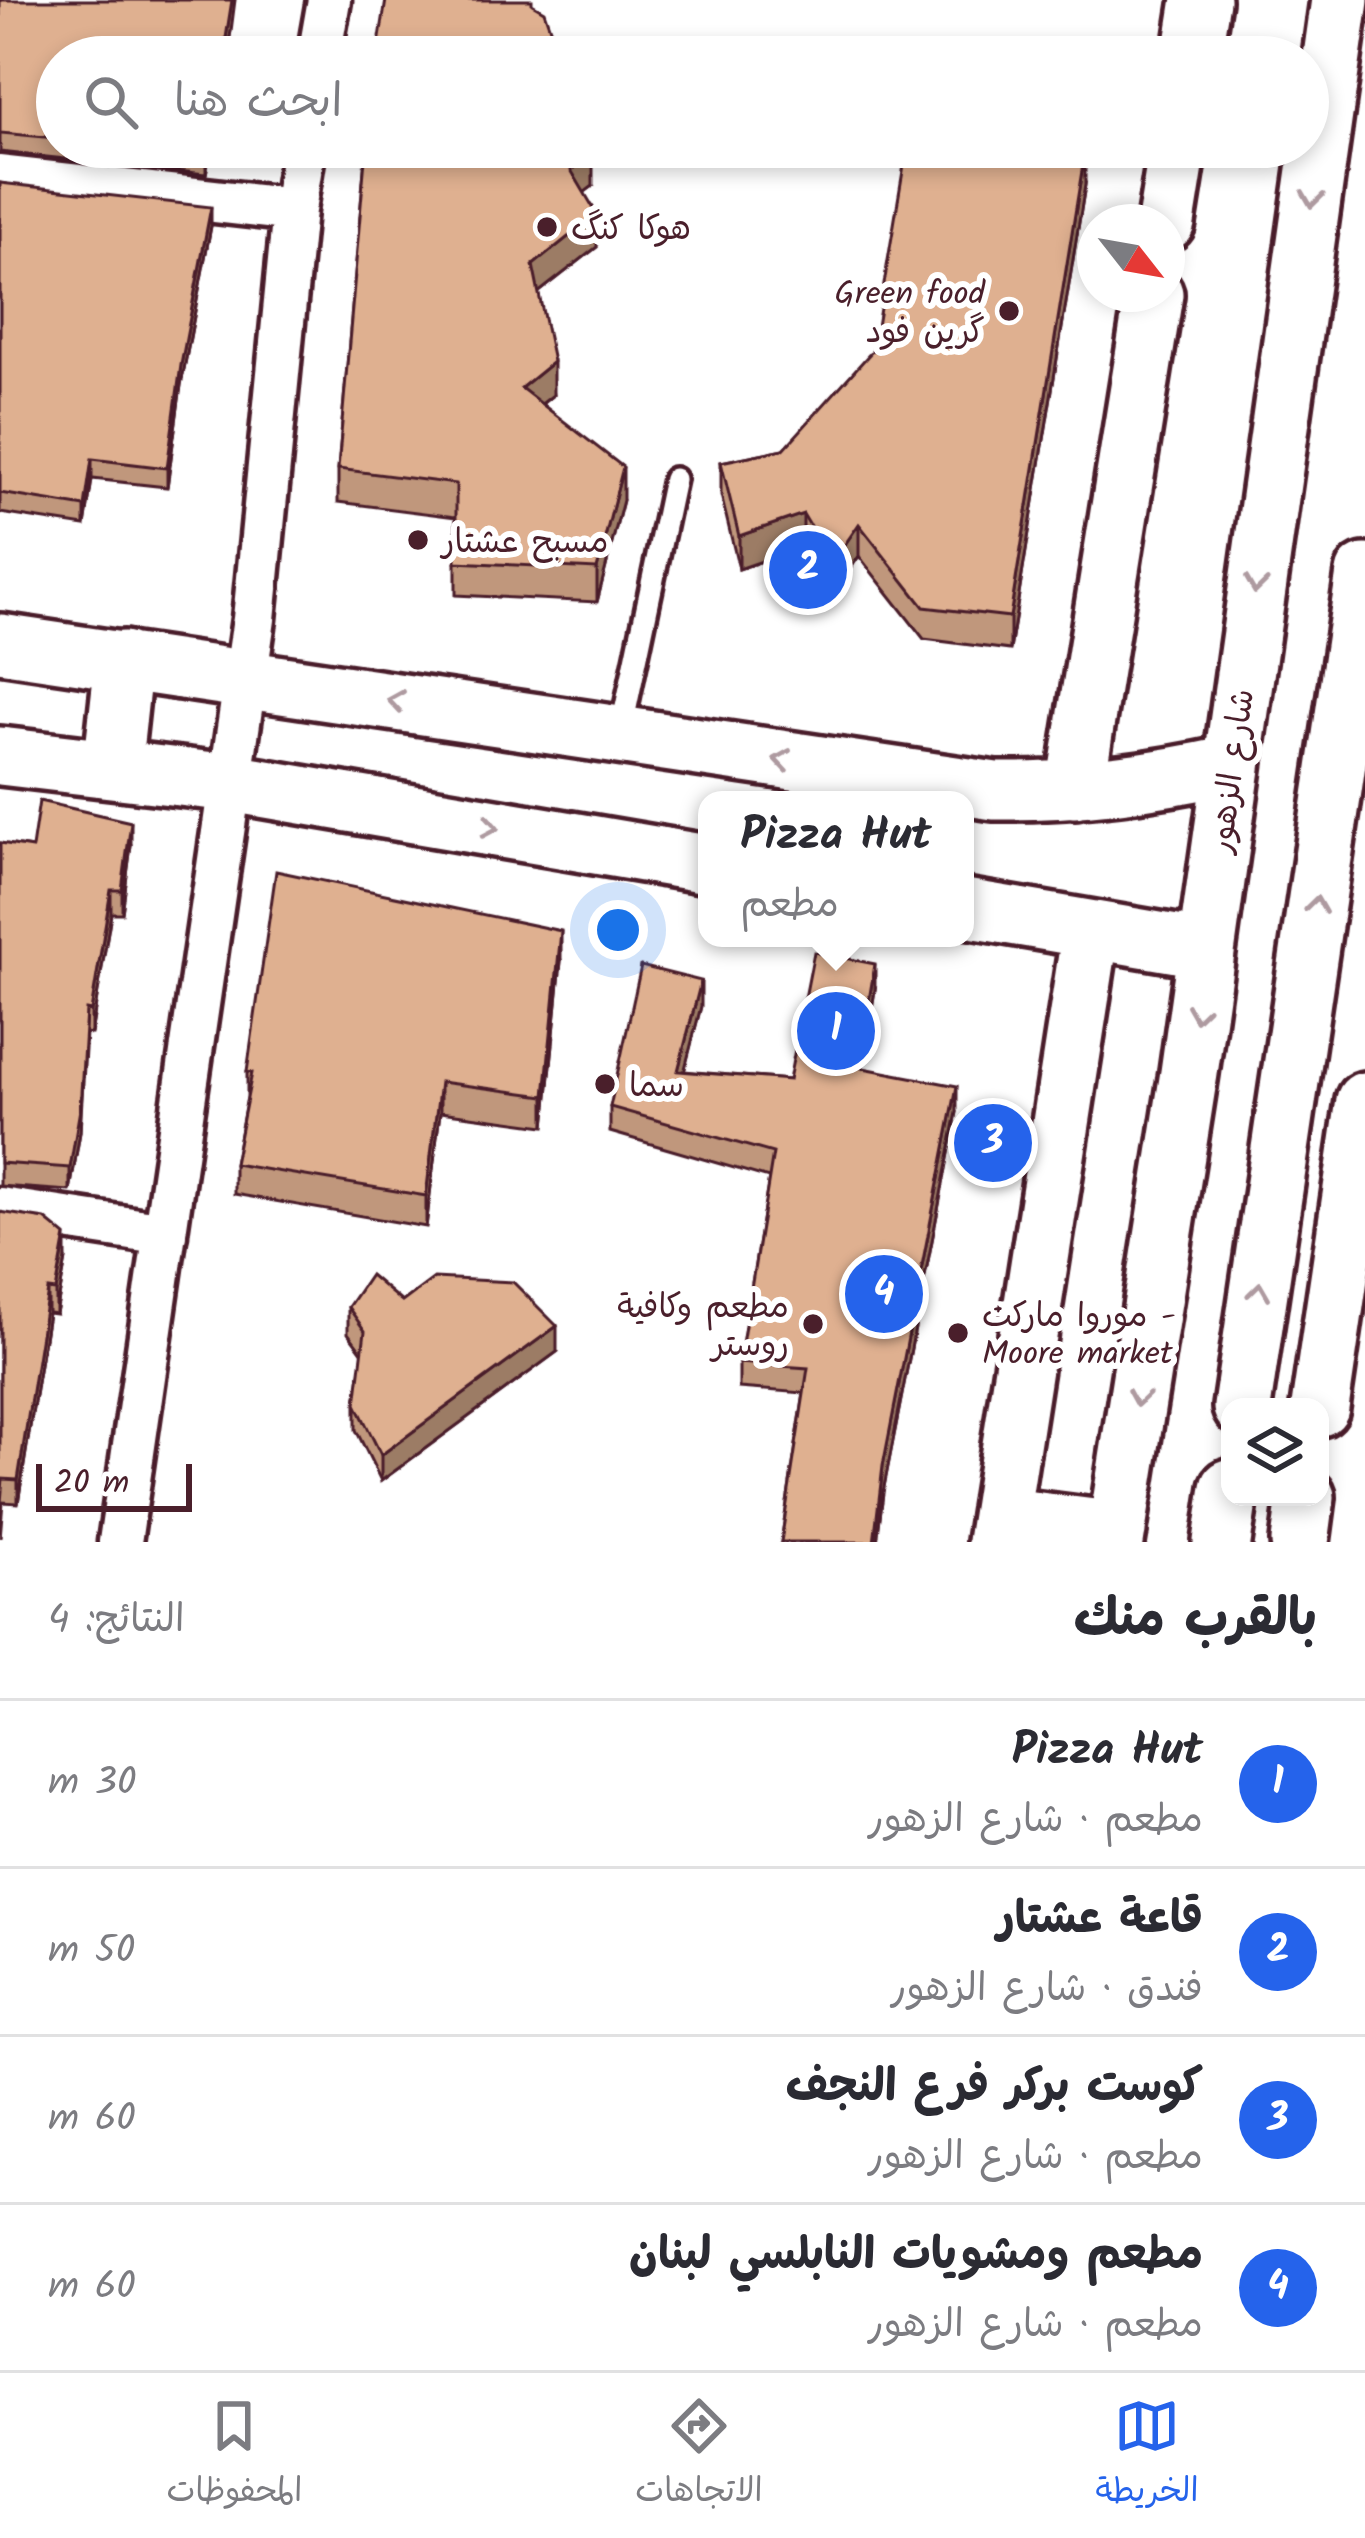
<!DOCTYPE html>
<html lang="ar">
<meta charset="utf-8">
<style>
:root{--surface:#fff;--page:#f7f7f7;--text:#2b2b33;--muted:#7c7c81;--line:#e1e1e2;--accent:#2563eb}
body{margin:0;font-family:Kalam,"Playpen Sans Arabic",sans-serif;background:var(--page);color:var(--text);direction:rtl}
.controls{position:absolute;right:36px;bottom:36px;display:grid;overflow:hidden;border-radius:24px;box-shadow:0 6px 18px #0003}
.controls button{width:108px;height:108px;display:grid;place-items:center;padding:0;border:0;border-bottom:3px solid var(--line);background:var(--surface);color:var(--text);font:60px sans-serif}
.compass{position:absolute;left:1077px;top:204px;width:108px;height:108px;border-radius:50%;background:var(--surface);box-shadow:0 6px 18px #0003;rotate:121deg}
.scale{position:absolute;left:36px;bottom:30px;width:156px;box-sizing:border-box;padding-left:12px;border:6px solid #4a1f2b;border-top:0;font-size:33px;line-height:42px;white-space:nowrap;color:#4a1f2b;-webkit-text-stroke:9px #fff;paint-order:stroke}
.you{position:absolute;left:618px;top:930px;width:42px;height:42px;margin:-30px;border:9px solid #fff;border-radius:50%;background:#1a73e8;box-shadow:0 0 0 18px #1a73e833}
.badge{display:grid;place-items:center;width:78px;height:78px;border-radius:50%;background:var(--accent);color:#fff;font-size:39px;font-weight:700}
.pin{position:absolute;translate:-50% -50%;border:6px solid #fff;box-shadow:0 3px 12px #0006}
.popup{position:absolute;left:698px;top:791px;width:276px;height:156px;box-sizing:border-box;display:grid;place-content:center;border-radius:24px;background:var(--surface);filter:drop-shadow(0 3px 9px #0005);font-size:39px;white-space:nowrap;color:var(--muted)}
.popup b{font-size:45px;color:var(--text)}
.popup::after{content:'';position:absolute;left:50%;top:100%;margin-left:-24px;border:24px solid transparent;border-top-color:var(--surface)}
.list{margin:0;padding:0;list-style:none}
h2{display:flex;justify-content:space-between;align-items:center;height:156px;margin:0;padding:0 48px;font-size:51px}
h2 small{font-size:39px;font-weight:400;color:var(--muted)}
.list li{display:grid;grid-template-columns:78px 1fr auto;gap:36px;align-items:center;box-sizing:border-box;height:168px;padding:0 48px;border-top:3px solid var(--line)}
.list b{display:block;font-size:45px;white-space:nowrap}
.list p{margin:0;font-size:39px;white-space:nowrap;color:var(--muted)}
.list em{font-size:39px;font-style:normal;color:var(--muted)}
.icon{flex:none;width:66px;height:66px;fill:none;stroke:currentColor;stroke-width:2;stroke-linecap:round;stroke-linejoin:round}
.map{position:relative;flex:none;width:1365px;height:1542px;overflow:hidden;direction:ltr}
.search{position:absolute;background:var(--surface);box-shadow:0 6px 18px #0003;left:36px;right:36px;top:36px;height:132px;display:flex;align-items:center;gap:30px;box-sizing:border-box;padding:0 42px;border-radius:66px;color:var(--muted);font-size:45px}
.sheet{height:828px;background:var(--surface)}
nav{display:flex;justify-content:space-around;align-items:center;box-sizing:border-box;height:168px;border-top:3px solid var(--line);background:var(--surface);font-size:33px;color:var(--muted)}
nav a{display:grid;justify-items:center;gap:6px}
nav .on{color:var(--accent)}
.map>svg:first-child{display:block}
</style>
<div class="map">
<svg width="1365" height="1542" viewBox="0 0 1365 1542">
<rect width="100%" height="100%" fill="#fff"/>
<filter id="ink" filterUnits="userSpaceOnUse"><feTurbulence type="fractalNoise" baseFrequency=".00833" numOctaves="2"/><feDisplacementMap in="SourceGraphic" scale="24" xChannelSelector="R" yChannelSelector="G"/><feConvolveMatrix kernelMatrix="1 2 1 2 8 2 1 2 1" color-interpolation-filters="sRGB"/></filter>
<g filter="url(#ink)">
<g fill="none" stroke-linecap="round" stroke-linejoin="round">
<defs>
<path id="lane" d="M 621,731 L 674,479"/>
<path id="street" d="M 319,57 L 329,0
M 0,177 L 294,210
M 0,1209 L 165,1234
M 120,1542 L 254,619 L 294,210 L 304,147"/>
<path id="secondary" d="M 1192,57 L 1201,0
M 1166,222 L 1178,147
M 0,643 L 995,791 C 1074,792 1153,782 1230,765
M 0,756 L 231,783 L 707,864
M 112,769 L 124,660
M 1075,789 L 1154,294
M 965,908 L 1206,949
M 1242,1407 L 1365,573
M 1320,1407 L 1365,1101
M 1000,1516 L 1117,1531
M 996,1542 L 1091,930
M 1115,1542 L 1189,1073 L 1340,0
M 1222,1542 L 1230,1488
M 1300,1542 L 1306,1497"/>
</defs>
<use href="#lane" stroke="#4a1f2b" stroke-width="30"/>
<use href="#street" stroke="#4a1f2b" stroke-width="51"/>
<use href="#secondary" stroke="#4a1f2b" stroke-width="66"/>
<use href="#lane" stroke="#fff" stroke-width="21"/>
<use href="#street" stroke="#fff" stroke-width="42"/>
<use href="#secondary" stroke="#fff" stroke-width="57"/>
</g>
<path fill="#c0977c" stroke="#4a1f2b" stroke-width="3" d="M 0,0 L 231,31 L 226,57 L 57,57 L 57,147 L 211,147 L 206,174 L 0,152 Z
M 366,147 L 593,186 L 584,192 L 597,247 L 538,293 L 553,395 L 542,404 L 623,500 L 597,602 L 456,595 L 456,517 L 338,502 L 338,469 Z
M 0,183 L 211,226 L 181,385 L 167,487 L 92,479 L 85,526 L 0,513 Z
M 1085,185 L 1010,650 L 924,639 L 859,556 L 832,596 L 803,547 L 739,569 L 721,495 L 721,462 L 784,449 Z
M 0,843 L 32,848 L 131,845 L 122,913 L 111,913 L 91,1034 L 86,1033 L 80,1132 L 70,1191 L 0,1186 Z
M 561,961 L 545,1126 L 440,1112 L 426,1227 L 234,1194 L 234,1164 L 247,1097 L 247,1072 Z
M 875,990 L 862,1068 L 957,1112 L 883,1492 L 877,1542 L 781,1542 L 804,1393 L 739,1388 L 739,1363 L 769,1178 L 610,1132 L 610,1107 L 701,1006 L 684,1071 L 789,1080 Z
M 0,1212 L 66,1259 L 56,1314 L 48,1313 L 18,1503 L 3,1502 L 0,1538 Z
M 402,1302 L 557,1352 L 381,1481 L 356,1430 L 356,1404 L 363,1353 L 348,1333 L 348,1307 Z"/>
<path fill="#9c7b65" stroke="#4a1f2b" stroke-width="3" d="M 232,0 L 235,0 L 231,31 L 226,57 L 223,57 Z
M 207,147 L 211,147 L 206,174 L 206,155 Z
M 1085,152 L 1085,185 L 1010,650 L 1010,617 Z
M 593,153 L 593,186 L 571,203 L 571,170 Z
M 211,207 L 211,226 L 181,385 L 167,487 L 167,468 L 181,365 Z
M 597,214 L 597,247 L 533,297 L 533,265 Z
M 553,362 L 553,395 L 521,420 L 521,388 Z
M 92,459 L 92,479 L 85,526 L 85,507 Z
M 623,467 L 623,500 L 597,602 L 597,569 Z
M 803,514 L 803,547 L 739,569 L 739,536 Z
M 859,524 L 859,556 L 832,596 L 832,563 Z
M 131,822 L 131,845 L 122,913 L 122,890 Z
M 111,890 L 111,913 L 91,1034 L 91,1011 Z
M 561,931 L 561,961 L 545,1126 L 545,1096 Z
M 875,964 L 875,990 L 858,1092 L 858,1067 Z
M 701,981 L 701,1006 L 678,1096 L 678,1071 Z
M 86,1010 L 80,1132 L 70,1191 L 70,1168 Z
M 440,1082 L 440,1112 L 426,1227 L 426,1196 Z
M 957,1086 L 957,1112 L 883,1492 L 877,1542 L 874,1542 L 883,1466 Z
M 66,1236 L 66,1259 L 56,1314 L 56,1291 Z
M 48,1290 L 48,1313 L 18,1503 L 18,1480 Z
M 557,1326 L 557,1352 L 381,1481 L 381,1455 Z"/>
<path fill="#dfb090" stroke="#4a1f2b" stroke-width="3" d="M 0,0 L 232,0 L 223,57 L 57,57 L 57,138 L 0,133 Z
M 386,0 L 532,0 L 532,4 L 544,11 L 560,57 L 377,57 Z
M 136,147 L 207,147 L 206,155 Z
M 366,147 L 591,147 L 593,153 L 571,170 L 597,214 L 533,265 L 553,362 L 521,388 L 623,467 L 597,569 L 456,562 L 456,484 L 338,469 Z
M 907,147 L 1051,147 L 1085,152 L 1010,617 L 924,607 L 859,524 L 832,563 L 803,514 L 739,536 L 721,462 L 784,449 L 873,350 Z
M 0,183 L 211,207 L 181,365 L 167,468 L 92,459 L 85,507 L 0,493 Z
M 39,801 L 131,822 L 122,890 L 111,890 L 91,1011 L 86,1010 L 80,1109 L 70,1168 L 0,1163 L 0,843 L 32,848 Z
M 276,871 L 561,931 L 545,1096 L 440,1082 L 426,1196 L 234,1164 L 252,1073 L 247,1072 Z
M 814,952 L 875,964 L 858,1067 L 957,1086 L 883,1466 L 874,1542 L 781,1542 L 808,1368 L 739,1363 L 773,1153 L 610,1107 L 641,966 L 701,981 L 678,1071 L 789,1080 Z
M 0,1212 L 45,1219 L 66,1236 L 56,1291 L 48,1290 L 18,1480 L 3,1479 L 0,1515 Z
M 370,1275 L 402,1302 L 434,1278 L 513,1282 L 557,1326 L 381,1455 L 356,1404 L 365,1331 L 348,1307 Z"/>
<defs><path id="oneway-chevron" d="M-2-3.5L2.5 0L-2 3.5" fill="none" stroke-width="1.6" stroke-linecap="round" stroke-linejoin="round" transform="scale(3)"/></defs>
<g stroke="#ae9aa0">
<use href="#oneway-chevron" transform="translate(1312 199) rotate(98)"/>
<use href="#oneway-chevron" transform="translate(1256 585) rotate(98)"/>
<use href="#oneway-chevron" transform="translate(396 701) rotate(-171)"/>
<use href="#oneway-chevron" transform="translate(782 760) rotate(-171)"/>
<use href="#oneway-chevron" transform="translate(490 827) rotate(10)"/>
<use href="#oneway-chevron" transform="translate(1316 905) rotate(-82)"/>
<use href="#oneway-chevron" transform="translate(1197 1013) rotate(98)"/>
<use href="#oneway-chevron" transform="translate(1259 1291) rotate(-82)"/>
<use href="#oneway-chevron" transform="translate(1138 1398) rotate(99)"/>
</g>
</g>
<g fill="#4a1f2b" stroke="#fff" stroke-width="4.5">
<circle cx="547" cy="227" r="12"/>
<circle cx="1009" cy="311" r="12"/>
<circle cx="418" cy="540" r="12"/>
<circle cx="605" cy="1084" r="12"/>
<circle cx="813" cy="1324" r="12"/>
<circle cx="958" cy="1333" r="12"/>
</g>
<g text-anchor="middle" stroke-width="12" stroke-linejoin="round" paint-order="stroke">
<g font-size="33" fill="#4a1f2b" stroke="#fff" text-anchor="start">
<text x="571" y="239">هوكا كنگ</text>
<text x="985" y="304" text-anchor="end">Green food<tspan x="985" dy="38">گرين فود</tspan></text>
<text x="442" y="552">مسبح عشتار</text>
<text x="629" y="1096">سما</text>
<text x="789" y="1317" text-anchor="end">مطعم وكافية<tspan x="789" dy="38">روستر</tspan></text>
<text x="982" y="1326">موروا ماركت -<tspan x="982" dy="38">Moore market</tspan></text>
</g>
<g font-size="33" fill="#4a1f2b" stroke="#fff">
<text transform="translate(1230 771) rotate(-82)" y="12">شارع الزهور</text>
</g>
</g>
</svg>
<div class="controls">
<button><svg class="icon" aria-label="layers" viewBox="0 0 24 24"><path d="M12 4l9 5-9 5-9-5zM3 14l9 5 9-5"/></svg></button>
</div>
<svg class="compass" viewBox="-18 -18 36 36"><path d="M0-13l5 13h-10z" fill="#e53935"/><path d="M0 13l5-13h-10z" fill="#7c7c81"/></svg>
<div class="scale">20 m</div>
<div class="you"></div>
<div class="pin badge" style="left:836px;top:1031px">1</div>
<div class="popup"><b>Pizza Hut</b>مطعم</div>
<div class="pin badge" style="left:808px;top:570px">2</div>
<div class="pin badge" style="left:993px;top:1143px">3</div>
<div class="pin badge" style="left:884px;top:1294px">4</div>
<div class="search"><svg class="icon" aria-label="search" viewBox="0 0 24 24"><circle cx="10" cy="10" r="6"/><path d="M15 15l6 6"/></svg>ابحث هنا</div>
</div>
<section class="sheet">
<h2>بالقرب منك<small>النتائج: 4</small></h2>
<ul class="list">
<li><span class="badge">1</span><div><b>Pizza Hut</b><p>مطعم · شارع الزهور</p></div><em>30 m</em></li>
<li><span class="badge">2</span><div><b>قاعة عشتار</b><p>فندق · شارع الزهور</p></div><em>50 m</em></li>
<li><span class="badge">3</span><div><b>كوست بركر فرع النجف</b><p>مطعم · شارع الزهور</p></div><em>60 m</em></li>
<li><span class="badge">4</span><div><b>مطعم ومشويات النابلسي لبنان</b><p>مطعم · شارع الزهور</p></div><em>60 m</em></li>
</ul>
</section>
<nav>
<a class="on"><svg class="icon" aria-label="map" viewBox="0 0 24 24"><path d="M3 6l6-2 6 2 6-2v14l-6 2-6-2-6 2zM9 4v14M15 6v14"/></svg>الخريطة</a>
<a><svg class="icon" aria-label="directions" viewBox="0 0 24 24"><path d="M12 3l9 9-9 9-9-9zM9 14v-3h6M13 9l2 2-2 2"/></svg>الاتجاهات</a>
<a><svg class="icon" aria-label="saved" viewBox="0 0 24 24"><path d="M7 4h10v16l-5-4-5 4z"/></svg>المحفوظات</a>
</nav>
